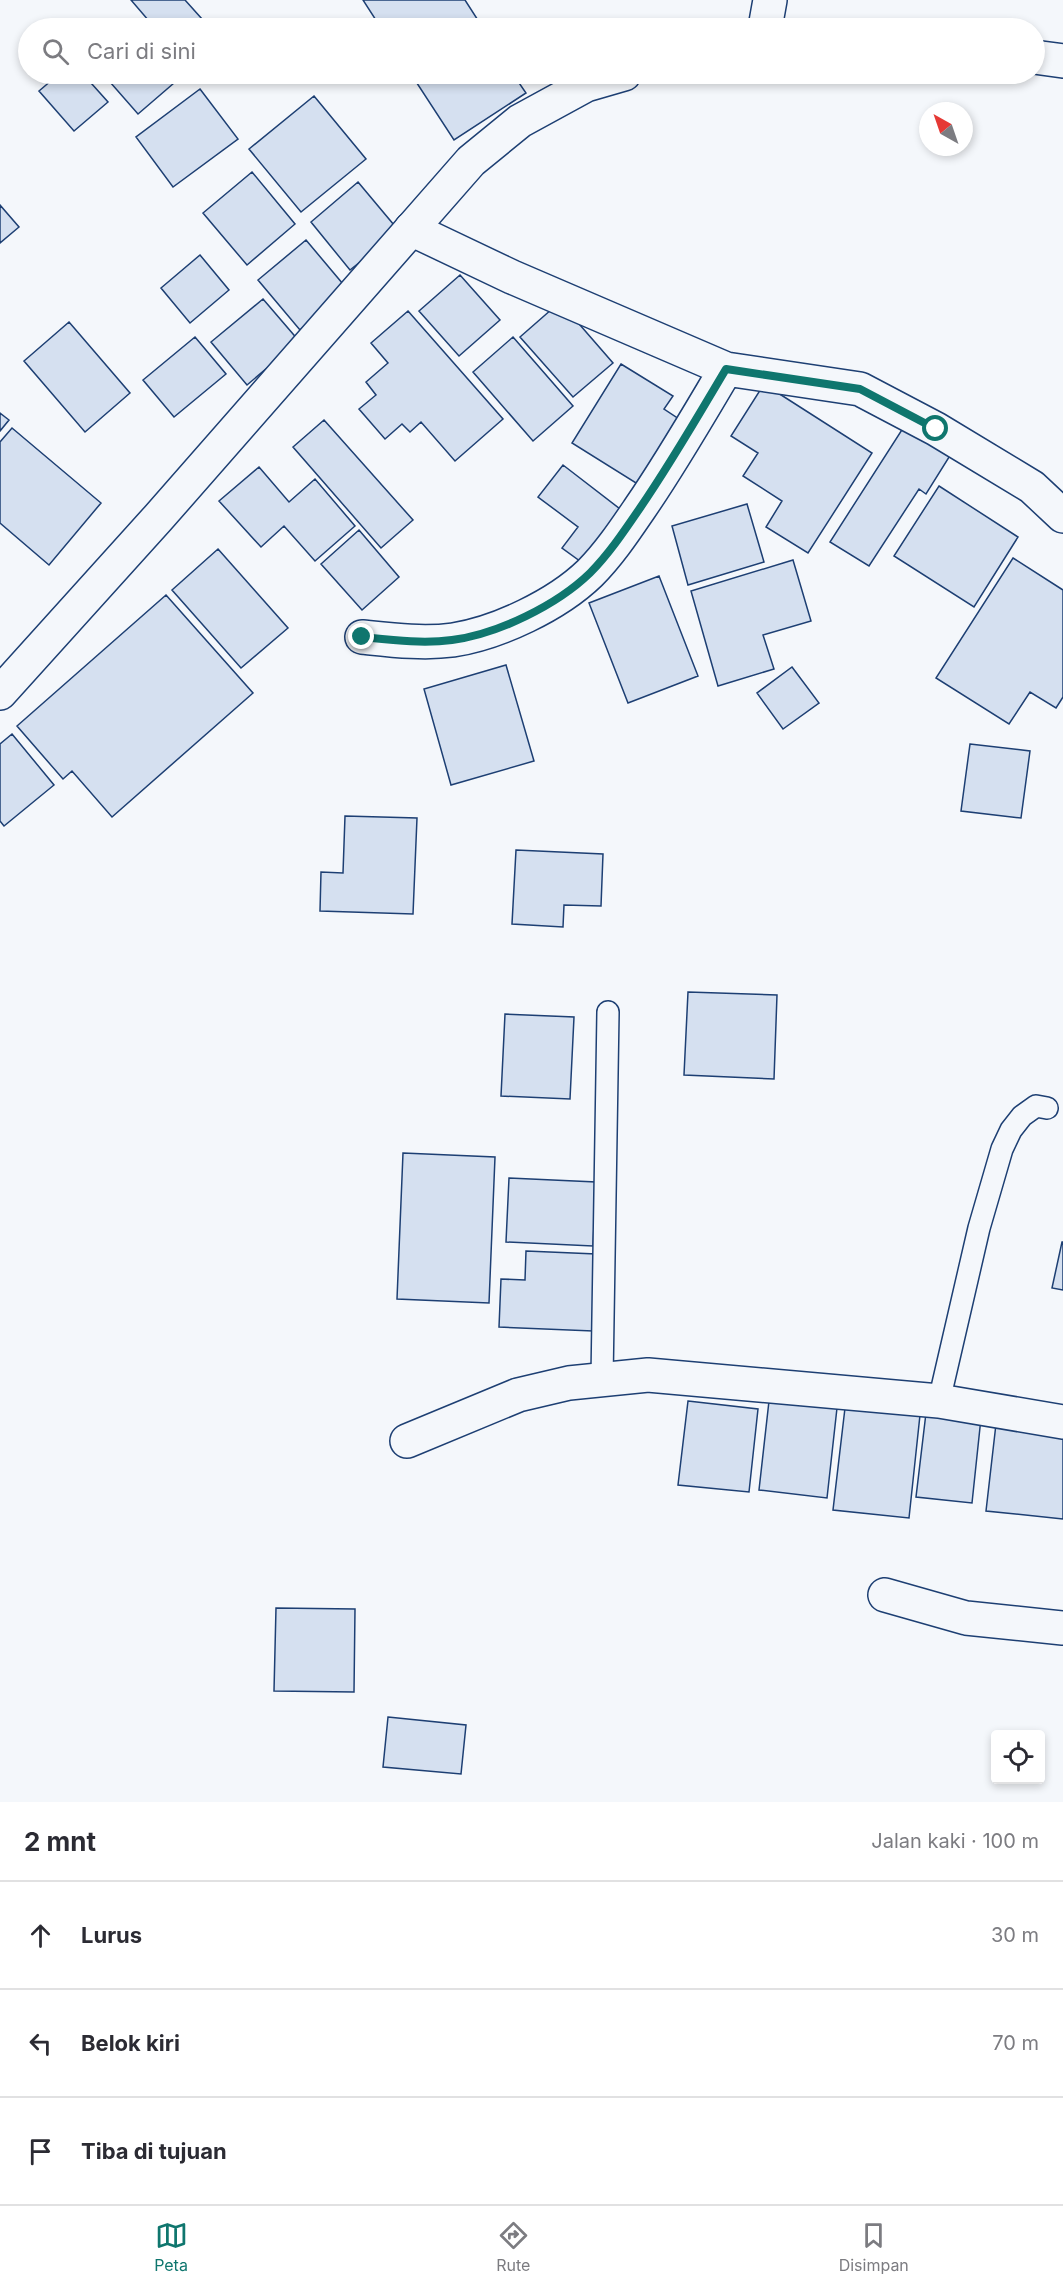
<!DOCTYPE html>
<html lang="id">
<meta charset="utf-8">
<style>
:root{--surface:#fff;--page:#f2f2f3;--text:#2b2b33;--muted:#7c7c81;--line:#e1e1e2;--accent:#0f766e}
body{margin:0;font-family:Inter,sans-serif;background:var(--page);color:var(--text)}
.controls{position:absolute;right:18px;bottom:18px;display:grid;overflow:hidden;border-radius:6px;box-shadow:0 3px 9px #0003}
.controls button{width:54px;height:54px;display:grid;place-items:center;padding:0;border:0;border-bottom:2px solid var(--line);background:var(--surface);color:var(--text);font:30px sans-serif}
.compass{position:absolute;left:919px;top:102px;width:54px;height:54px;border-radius:50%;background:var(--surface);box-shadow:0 3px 9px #0003;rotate:320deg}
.stop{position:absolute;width:18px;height:18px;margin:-14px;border:4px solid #0f766e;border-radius:50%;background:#fff}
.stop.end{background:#0f766e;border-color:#fff;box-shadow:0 2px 6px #0008}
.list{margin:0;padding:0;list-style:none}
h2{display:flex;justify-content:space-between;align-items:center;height:78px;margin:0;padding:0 24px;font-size:26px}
h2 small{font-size:20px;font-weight:400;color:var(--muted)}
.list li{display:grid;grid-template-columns:39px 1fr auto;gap:18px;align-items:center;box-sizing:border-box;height:108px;padding:0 24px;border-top:2px solid var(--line)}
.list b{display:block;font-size:22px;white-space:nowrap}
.list em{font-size:20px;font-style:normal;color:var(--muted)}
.icon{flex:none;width:33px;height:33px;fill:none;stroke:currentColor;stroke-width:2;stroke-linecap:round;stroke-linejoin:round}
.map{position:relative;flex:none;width:1063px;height:1802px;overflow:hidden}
.search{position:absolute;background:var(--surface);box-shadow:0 3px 9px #0003;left:18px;right:18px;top:18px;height:66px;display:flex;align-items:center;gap:15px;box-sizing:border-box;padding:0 21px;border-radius:33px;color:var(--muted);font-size:22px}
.sheet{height:402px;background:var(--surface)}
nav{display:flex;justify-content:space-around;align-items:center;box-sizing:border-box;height:84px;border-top:2px solid var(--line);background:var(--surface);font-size:16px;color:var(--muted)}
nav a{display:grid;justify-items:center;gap:3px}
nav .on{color:var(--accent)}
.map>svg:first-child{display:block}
</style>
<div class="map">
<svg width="1063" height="1802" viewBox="0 0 1063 1802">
<rect width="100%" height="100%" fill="#f4f7fb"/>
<path fill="#d5e0f0" stroke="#1d3f73" stroke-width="1.5" d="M 131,0 L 185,0 L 202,19 L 191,28 L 155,28 Z
M 363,0 L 465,0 L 483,28 L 381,28 Z
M 59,74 L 83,74 L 108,102 L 74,131 L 39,91 Z
M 103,74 L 178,74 L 181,77 L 138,114 Z
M 411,74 L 513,74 L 526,93 L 454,140 Z
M 200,89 L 238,139 L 173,187 L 136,137 Z
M 314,96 L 366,159 L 301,212 L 249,149 Z
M 252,172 L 295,224 L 247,265 L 203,213 Z
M 358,182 L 399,231 L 350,270 L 311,222 Z
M 0,205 L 19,227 L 0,243 Z
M 306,240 L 348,290 L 300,330 L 258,280 Z
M 200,255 L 229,290 L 190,323 L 161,288 Z
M 460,275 L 500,320 L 459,356 L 419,311 Z
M 263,299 L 299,341 L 247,385 L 211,342 Z
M 560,302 L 613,363 L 573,397 L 520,337 Z
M 408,311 L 503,419 L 455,461 L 421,422 L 410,432 L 402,424 L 385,439 L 359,409 L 376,395 L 366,382 L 388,363 L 371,343 Z
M 69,322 L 130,393 L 85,432 L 24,361 Z
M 195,337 L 226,374 L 174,417 L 143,380 Z
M 513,337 L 573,406 L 533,441 L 473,372 Z
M 621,364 L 673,396 L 664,409 L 685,423 L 644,488 L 572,443 Z
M 764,384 L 872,453 L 808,553 L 766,527 L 782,501 L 743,476 L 758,453 L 731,436 Z
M 0,413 L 9,420 L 0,431 Z
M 324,420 L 413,520 L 381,548 L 293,447 Z
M 905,425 L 951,454 L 926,494 L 919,489 L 869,566 L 830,542 Z
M 12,428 L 101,503 L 49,565 L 0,523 L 0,442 Z
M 563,465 L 624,512 L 584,564 L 562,548 L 578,527 L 538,497 Z
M 259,467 L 289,502 L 315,479 L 355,526 L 315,561 L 284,526 L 261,547 L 219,501 Z
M 939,486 L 1018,537 L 974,607 L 894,556 Z
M 747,504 L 764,562 L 688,585 L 672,526 Z
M 359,530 L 399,577 L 362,610 L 321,564 Z
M 218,549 L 288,628 L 241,668 L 172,590 Z
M 1013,558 L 1063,590 L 1063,697 L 1056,708 L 1030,692 L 1009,724 L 936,678 Z
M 793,560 L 811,621 L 763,635 L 774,669 L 718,686 L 691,591 Z
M 659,576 L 698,676 L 628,703 L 589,603 Z
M 166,595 L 253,693 L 112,817 L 72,771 L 63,779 L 17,726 Z
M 506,665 L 534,761 L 451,785 L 424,689 Z
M 792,667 L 819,703 L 783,729 L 757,693 Z
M 12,734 L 54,785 L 4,826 L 0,821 L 0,744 Z
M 970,744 L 1030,751 L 1021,818 L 961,811 Z
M 345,816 L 417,818 L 413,914 L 320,911 L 321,872 L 343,873 Z
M 516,850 L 603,854 L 601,906 L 564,905 L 563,927 L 512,924 Z
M 688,992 L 777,995 L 774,1079 L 684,1075 Z
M 505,1014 L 574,1017 L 570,1099 L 501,1096 Z
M 403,1153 L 495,1157 L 489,1303 L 397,1299 Z
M 509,1178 L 596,1182 L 593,1246 L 506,1242 Z
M 1062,1242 L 1063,1242 L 1063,1290 L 1052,1288 Z
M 526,1251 L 596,1254 L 593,1331 L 499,1327 L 501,1279 L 525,1280 Z
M 688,1401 L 758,1409 L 749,1492 L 678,1485 Z
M 769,1401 L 837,1408 L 827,1498 L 759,1490 Z
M 845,1408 L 920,1415 L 909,1518 L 833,1510 Z
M 926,1413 L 981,1418 L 972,1503 L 916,1497 Z
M 996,1424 L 1063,1430 L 1063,1519 L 986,1511 Z
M 276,1608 L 355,1609 L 354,1692 L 274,1691 Z
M 388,1717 L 466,1725 L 461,1774 L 383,1767 Z"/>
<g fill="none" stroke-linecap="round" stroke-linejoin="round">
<defs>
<path id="lane" d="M 602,1379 L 608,1012
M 939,1401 L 979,1228 L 1002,1149 L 1011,1130 L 1022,1116 L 1036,1106 L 1047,1108"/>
<path id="street" d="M 765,28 L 770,0
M 411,229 L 512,277 L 726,369 L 860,389 L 936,429 L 1032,487 L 1063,516
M 362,637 C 391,640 423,644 453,640 C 498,633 557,605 590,573 C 609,554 625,530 640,508 C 671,463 698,416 726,369
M 407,1441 L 518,1395 L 569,1383 L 648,1375 L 939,1401 L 1063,1422
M 885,1595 L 966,1618 L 1063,1628"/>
<path id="secondary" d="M 1034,57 L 1063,61
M 0,693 L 158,518 L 471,161 L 520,121 L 586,85 L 624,74"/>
</defs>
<use href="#lane" stroke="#1d3f73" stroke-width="24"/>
<use href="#street" stroke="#1d3f73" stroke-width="36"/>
<use href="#secondary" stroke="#1d3f73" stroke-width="36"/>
<use href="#lane" stroke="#f4f7fb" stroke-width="21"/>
<use href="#street" stroke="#f4f7fb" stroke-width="33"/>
<use href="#secondary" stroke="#f4f7fb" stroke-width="33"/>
</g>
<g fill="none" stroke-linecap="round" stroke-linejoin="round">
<path stroke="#0f766e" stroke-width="8" d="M 362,637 C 391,640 423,644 452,640 C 498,634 557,605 590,573 C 609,554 625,530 640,508 C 671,463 698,416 726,369 L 860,389 L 936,429"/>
</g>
</svg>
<div class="controls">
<button><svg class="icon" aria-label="locate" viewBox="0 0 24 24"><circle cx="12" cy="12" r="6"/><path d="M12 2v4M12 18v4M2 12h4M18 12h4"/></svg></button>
</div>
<svg class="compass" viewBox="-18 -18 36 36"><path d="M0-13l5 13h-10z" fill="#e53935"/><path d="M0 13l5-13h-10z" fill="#7c7c81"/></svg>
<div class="stop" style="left:936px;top:429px"></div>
<div class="stop end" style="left:362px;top:637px"></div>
<div class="search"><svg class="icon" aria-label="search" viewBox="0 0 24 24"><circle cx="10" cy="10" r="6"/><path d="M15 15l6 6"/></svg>Cari di sini</div>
</div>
<section class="sheet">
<h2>2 mnt<small>Jalan kaki · 100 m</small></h2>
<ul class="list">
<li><svg class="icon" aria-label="ahead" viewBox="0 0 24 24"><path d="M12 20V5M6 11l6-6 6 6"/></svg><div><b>Lurus</b></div><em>30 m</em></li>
<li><svg class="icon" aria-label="left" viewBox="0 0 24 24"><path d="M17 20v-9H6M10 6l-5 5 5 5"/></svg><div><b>Belok kiri</b></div><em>70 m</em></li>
<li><svg class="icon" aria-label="arrive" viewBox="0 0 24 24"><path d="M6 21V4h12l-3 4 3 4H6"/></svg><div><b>Tiba di tujuan</b></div></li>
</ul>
</section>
<nav>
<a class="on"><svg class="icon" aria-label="map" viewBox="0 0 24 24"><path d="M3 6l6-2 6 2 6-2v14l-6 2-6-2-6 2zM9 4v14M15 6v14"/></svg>Peta</a>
<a><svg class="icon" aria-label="directions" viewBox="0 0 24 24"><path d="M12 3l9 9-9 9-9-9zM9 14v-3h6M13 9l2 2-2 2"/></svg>Rute</a>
<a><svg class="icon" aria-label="saved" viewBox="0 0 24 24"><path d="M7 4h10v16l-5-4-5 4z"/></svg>Disimpan</a>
</nav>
